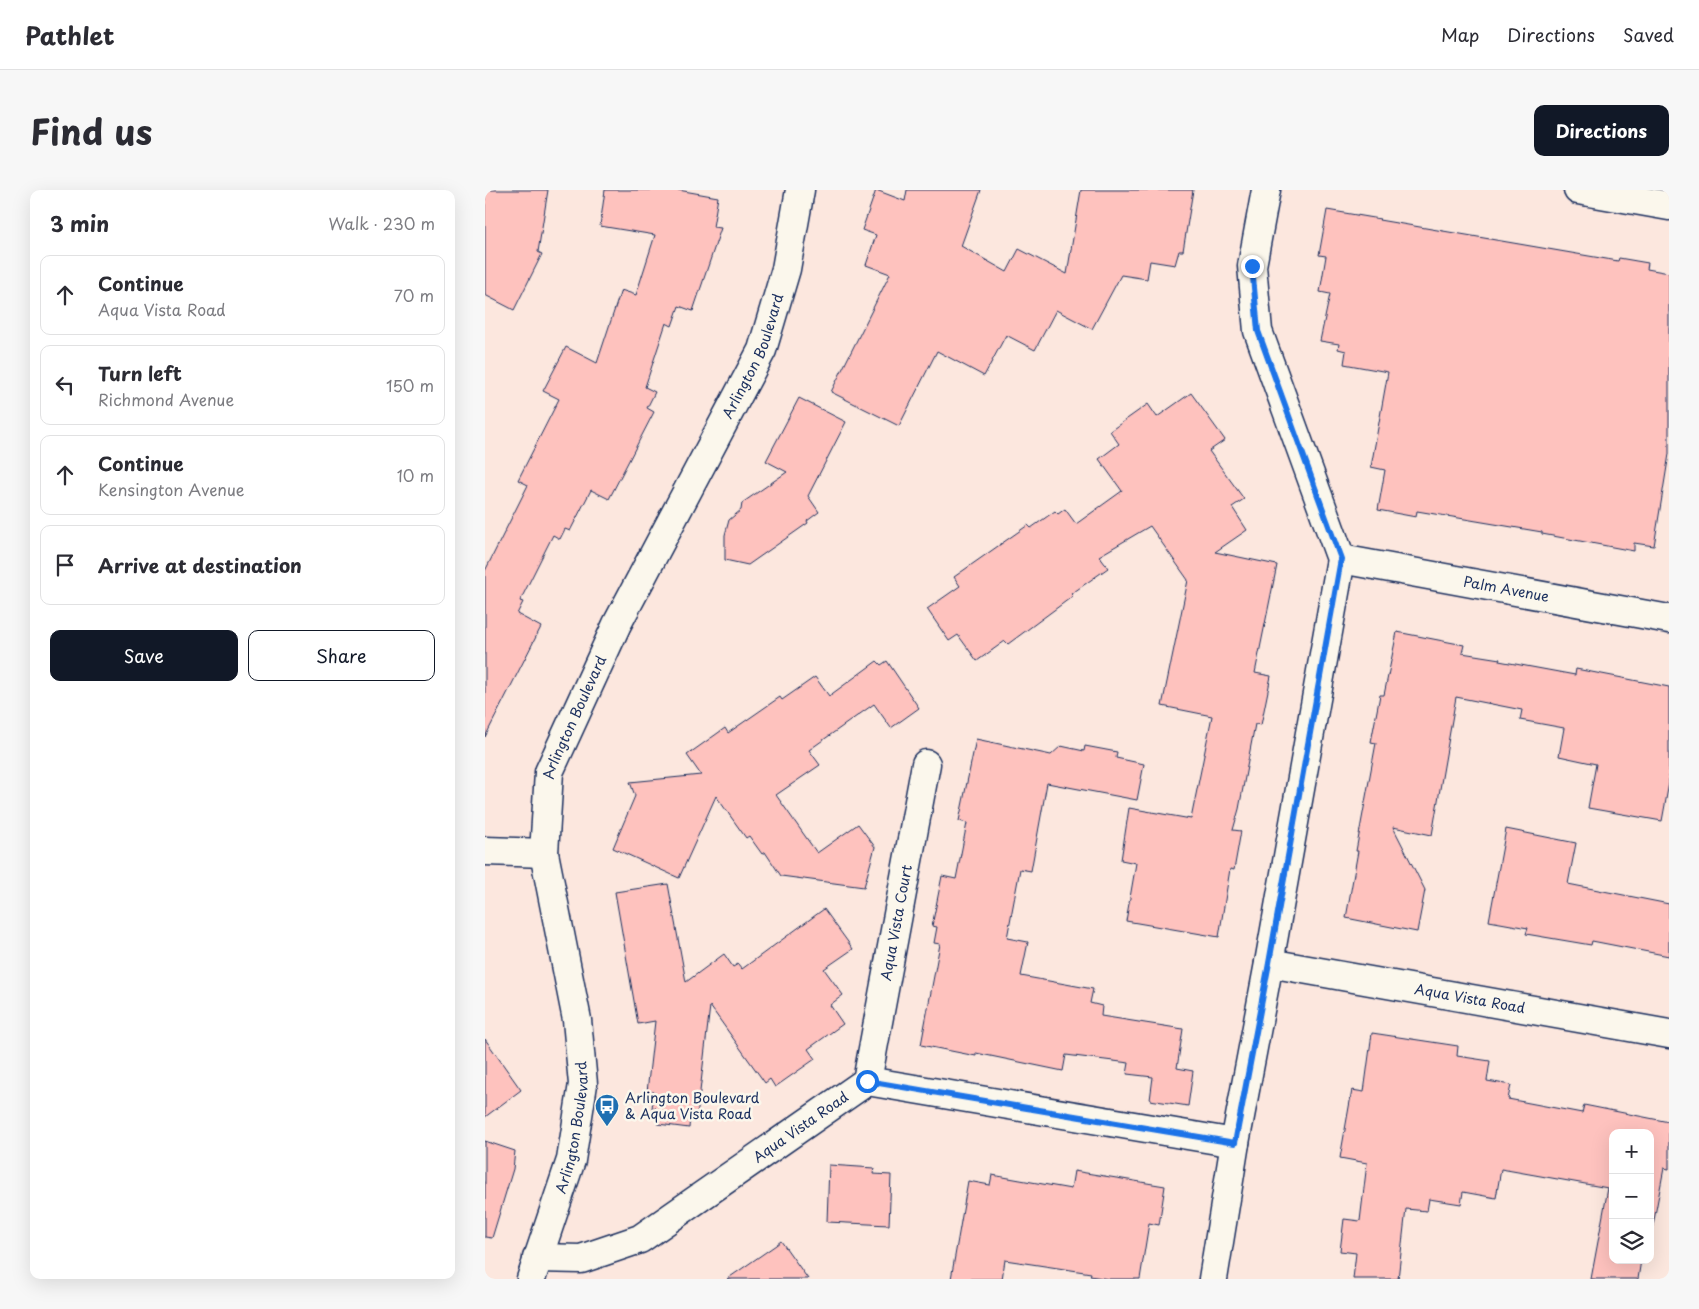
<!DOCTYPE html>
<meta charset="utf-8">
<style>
:root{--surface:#fff;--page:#f7f7f7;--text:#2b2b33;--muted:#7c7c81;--line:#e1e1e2;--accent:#111827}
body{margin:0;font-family:"Playpen Sans",sans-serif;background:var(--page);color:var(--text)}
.controls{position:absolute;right:15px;bottom:15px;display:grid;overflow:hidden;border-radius:10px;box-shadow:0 5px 20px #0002}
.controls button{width:45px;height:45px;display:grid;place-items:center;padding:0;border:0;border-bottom:1px solid var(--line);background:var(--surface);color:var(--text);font:25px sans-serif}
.stop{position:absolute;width:15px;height:15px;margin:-11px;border:4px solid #1a73e8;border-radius:50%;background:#fff}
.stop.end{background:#1a73e8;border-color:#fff;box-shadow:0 1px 5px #0008}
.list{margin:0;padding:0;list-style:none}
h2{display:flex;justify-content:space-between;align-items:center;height:65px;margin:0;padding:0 20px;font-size:21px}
h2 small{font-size:16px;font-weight:400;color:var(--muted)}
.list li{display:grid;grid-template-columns:32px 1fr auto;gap:15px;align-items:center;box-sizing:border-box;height:80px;margin:0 10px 10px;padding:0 10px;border:1px solid var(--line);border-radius:10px}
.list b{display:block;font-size:19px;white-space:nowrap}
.list p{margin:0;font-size:16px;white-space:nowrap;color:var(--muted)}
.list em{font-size:16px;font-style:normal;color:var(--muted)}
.actions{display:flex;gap:10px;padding:15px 20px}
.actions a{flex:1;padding:11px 0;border:1px solid var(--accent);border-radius:10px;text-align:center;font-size:18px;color:var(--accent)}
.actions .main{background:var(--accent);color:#fff}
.icon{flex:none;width:28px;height:28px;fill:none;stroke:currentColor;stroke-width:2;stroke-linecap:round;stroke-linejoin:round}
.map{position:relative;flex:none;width:1184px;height:1089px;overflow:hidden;border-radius:10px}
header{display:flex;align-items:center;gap:30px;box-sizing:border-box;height:70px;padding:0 25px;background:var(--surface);border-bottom:1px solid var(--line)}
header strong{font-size:24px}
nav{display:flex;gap:28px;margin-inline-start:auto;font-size:18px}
.intro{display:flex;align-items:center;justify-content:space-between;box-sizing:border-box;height:120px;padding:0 30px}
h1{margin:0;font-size:35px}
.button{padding:12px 22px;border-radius:10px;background:var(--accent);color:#fff;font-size:18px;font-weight:700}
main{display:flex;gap:30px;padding:0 30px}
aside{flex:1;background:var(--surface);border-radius:10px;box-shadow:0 5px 20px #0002}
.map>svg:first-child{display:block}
</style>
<header>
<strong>Pathlet</strong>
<nav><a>Map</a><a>Directions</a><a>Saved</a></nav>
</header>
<div class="intro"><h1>Find us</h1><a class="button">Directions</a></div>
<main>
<aside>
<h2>3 min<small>Walk · 230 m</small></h2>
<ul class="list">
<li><svg class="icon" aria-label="ahead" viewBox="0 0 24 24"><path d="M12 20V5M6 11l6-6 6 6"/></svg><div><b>Continue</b><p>Aqua Vista Road</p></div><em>70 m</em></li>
<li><svg class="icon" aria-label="left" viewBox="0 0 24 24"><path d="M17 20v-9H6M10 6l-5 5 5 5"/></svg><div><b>Turn left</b><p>Richmond Avenue</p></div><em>150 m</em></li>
<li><svg class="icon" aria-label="ahead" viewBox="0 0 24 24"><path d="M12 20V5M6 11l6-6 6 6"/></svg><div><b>Continue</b><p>Kensington Avenue</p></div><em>10 m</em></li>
<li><svg class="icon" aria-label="arrive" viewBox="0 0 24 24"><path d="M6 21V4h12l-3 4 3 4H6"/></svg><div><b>Arrive at destination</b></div></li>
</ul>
<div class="actions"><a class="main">Save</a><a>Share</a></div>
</aside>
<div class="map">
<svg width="1184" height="1089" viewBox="0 0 1184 1089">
<rect width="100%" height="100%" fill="#fce7de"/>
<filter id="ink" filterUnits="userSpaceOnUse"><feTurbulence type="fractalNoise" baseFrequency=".02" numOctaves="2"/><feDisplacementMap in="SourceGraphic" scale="10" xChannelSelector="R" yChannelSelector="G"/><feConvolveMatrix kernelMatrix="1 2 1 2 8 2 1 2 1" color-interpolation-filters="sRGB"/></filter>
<g filter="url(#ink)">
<path fill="#fec2be" stroke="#1b2f5e" d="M 0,0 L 63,0 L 53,62 L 57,64 L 29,120 L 0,105 Z
M 120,0 L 193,0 L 233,7 L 228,37 L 236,38 L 208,121 L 194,116 L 187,136 L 181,133 L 160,197 L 170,202 L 162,218 L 169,222 L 124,309 L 106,300 L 85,341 L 80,339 L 75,349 L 68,345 L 35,411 L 38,412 L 32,424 L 56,437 L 0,547 L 0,381 L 43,295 L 33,290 L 74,209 L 58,201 L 81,157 L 112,173 L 136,100 L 151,105 L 170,45 L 115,36 Z
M 391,0 L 420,11 L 422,0 L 496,0 L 476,56 L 522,82 L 534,59 L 582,84 L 596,0 L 708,0 L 698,61 L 694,61 L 690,75 L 665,71 L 662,89 L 636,85 L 607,139 L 571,120 L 550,160 L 521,145 L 499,186 L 452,161 L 414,236 L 346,202 L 405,84 L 381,75 L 391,45 L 377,40 Z
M 842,20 L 895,29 L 894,30 L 1133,71 L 1134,68 L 1163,73 L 1162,79 L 1184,83 L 1184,264 L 1169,356 L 1149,353 L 1149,361 L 1057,344 L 1057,342 L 932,321 L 931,327 L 893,320 L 900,280 L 886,277 L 903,182 L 859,174 L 861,161 L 853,159 L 854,154 L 835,151 L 845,104 L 835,102 L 841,66 L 834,65 Z
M 706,203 L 740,250 L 724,261 L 759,309 L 747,317 L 762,340 L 730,362 L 792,375 L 770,483 L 786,486 L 776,535 L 770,534 L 754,619 L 748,640 L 756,641 L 749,680 L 745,679 L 734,747 L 641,731 L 651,673 L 636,670 L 644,618 L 706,629 L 727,526 L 677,516 L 703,390 L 665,336 L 614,366 L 623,378 L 586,404 L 588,406 L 523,454 L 520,451 L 492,471 L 473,445 L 464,451 L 442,419 L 475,396 L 469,387 L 543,335 L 546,338 L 570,321 L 573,324 L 580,319 L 591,334 L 637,301 L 614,269 L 634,254 L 625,241 L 663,214 L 672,227 Z
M 314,208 L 361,232 L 323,306 L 334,322 L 322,331 L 323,333 L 263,375 L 240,370 L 240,345 L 244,330 L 256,320 L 257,313 L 302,282 L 281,271 Z
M 912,442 L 979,455 L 977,463 L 1015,469 L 1014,471 L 1090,485 L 1091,479 L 1184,497 L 1184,593 L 1177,631 L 1103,618 L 1111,574 L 1074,566 L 1079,538 L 1035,530 L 1037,520 L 971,507 L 947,645 L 908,637 L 940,700 L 932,742 L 861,728 L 873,661 L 871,661 L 891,553 L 886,552 L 895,505 L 899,505 Z
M 392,471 L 396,475 L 402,471 L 434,518 L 406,538 L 389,514 L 324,560 L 335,575 L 291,605 L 332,663 L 373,634 L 390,657 L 379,697 L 296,686 L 280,662 L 277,664 L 264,646 L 261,648 L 231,606 L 194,688 L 128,658 L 150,606 L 145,592 L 216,585 L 202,565 L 240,538 L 243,543 L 295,507 L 297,510 L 330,487 L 344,506 Z
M 491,549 L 566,565 L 576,556 L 599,561 L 600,556 L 632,562 L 631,568 L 659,574 L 652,610 L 562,593 L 546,681 L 535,679 L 522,748 L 543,752 L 536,786 L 608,799 L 605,813 L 617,816 L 616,826 L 698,839 L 692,878 L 708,881 L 703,916 L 665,910 L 668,887 L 642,884 L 644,873 L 581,865 L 578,881 L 491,863 L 491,866 L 436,855 L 455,754 L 449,753 L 452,737 L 447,736 L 457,686 L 471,689 L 482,633 L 474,631 Z
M 1021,639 L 1091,653 L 1083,694 L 1184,714 L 1184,766 L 1107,751 L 1106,755 L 1041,744 L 1043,738 L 1004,731 Z
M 183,694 L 201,792 L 239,764 L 248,777 L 253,774 L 257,779 L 339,719 L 368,759 L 339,779 L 358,805 L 345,815 L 358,834 L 323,859 L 330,869 L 290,897 L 285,889 L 280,893 L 225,816 L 212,927 L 205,926 L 204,938 L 173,934 L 174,922 L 170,922 L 171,918 L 167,918 L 169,902 L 162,902 L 170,831 L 153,834 L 130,702 Z
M 887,843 L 973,856 L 972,866 L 1005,871 L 1002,891 L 1026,895 L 1023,909 L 1097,923 L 1099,915 L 1184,932 L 1184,979 L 1179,978 L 1166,1046 L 1165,1046 L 1165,943 L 1128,943 L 1128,1070 L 1156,1070 L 1153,1089 L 1106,1089 L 1123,998 L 1016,979 L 1011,1008 L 978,1002 L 976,1014 L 944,1009 L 942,1021 L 921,1019 L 913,1089 L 868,1089 L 871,1063 L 855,1061 L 859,1029 L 875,1031 L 882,973 L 855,968 L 867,900 L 879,902 Z
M 0,849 L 36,900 L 0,927 Z
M 0,951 L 30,961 L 28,979 L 7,1048 L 0,1047 Z
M 344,975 L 389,978 L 388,984 L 406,985 L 404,1035 L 342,1032 Z
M 589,981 L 680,996 L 674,1035 L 664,1033 L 655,1089 L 624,1089 L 605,1086 L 606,1083 L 520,1070 L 517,1089 L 466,1089 L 483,991 L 505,995 L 507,985 L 586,999 Z
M 296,1051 L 323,1089 L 242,1089 L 291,1055 Z"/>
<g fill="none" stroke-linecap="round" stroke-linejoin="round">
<defs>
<g id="minor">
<path d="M 1093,0 L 1184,16"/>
<path id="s1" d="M 856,369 L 1184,429"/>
<path d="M 0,661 L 59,663"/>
<path id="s2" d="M 784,773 L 1184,844"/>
<path id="s3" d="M 382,891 L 441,574"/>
<path id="s4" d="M 52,1068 L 96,1069 L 155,1049 L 382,891 L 750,953"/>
<path d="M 728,1089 L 750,953 L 784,773 L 856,369 L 773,141 L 767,76 L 781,0"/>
</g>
<g id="major">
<path id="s5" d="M 46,1089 L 86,970 L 98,894 L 92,830 L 59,663 L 64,582 L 132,434 L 277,160 L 301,79 L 315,0"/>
</g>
</defs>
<use href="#minor" stroke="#1b2f5e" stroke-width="31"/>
<use href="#major" stroke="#1b2f5e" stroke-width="31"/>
<use href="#minor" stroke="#fbf7ec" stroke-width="28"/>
<use href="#major" stroke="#fbf7ec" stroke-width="28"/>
</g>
</g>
<g fill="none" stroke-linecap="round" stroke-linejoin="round" filter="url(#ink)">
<path stroke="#1a73e8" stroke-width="6" d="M 382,891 L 750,953 L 784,773 L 856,369 L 773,141 L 767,76"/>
</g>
<defs>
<symbol id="bus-pin" viewBox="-11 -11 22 30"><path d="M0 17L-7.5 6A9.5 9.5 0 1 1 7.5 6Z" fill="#1f6fb2" stroke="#fbf7ec"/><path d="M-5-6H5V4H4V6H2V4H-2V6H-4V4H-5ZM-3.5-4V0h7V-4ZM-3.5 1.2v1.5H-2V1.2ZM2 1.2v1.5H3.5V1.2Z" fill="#fff"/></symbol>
</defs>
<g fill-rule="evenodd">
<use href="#bus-pin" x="108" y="902" width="28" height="38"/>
</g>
<g text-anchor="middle" stroke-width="5" stroke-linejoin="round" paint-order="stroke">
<g font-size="14" fill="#1b2f5e" stroke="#fbf7ec">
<text dy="5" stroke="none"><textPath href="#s5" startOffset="982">Arlington Boulevard</textPath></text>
<text dy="5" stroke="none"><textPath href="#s1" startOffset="168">Palm Avenue</textPath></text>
<text dy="5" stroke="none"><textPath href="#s5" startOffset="578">Arlington Boulevard</textPath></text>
<text dy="5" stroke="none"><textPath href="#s3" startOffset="161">Aqua Vista Court</textPath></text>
<text dy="5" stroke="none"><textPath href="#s2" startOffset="204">Aqua Vista Road</textPath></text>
<text dy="5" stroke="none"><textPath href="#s5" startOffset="158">Arlington Boulevard</textPath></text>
<text dy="5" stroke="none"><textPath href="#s4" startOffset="302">Aqua Vista Road</textPath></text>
</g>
<g font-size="14" fill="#1b2f5e" stroke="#fbf7ec" text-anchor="start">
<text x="140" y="913">Arlington Boulevard<tspan x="140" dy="16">&amp; Aqua Vista Road</tspan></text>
</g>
</g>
</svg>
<div class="controls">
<button>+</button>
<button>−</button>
<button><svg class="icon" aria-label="layers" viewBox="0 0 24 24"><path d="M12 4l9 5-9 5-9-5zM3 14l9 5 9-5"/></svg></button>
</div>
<div class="stop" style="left:382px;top:891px"></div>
<div class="stop end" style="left:767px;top:76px"></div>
</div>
</main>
